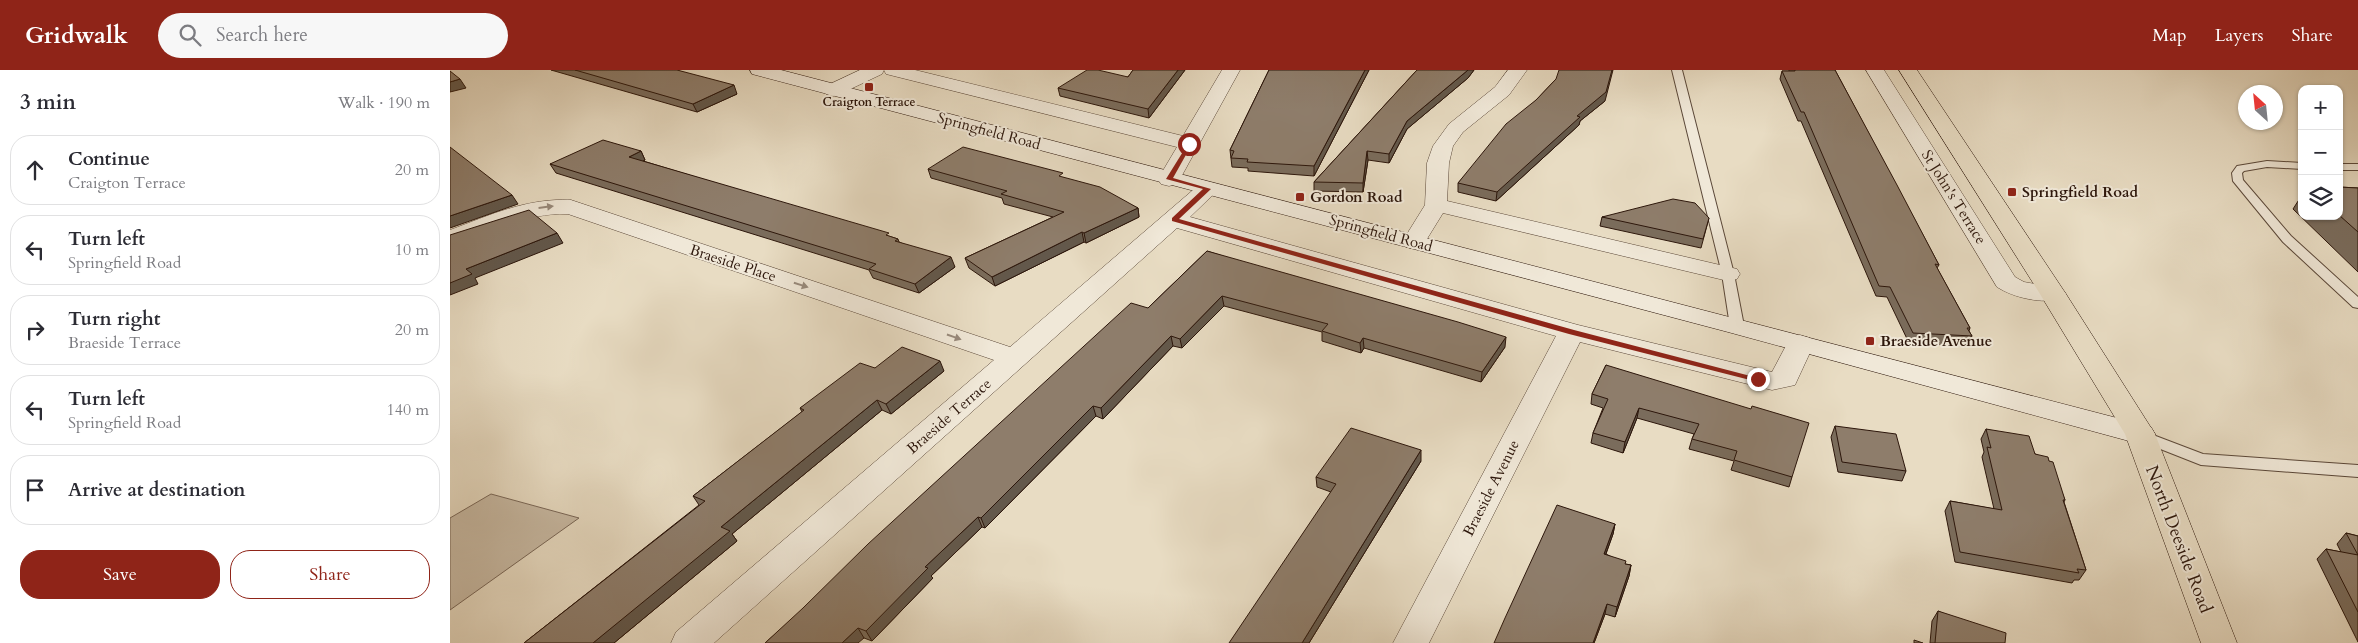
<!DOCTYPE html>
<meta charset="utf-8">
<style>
:root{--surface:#fff;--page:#f7f7f7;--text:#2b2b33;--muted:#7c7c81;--line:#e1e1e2;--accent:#8f2418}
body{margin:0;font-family:Cardo,serif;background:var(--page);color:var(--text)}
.controls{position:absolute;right:15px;top:15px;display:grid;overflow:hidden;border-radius:10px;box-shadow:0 1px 4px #0004}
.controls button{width:45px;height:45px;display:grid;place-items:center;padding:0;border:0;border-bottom:1px solid var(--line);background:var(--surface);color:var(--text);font:25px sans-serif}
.compass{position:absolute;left:1788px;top:15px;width:45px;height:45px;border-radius:50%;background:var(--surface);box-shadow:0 1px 4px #0004;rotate:333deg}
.stop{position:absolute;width:15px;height:15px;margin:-11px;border:4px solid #8f2418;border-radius:50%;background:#fff}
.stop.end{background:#8f2418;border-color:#fff;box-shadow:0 1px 5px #0008}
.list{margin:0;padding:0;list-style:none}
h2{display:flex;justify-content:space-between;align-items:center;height:65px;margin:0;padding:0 20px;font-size:21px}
h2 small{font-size:16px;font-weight:400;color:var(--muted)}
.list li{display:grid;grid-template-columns:32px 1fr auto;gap:15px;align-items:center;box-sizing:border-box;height:70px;margin:0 10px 10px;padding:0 10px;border:1px solid var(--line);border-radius:20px}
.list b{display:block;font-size:19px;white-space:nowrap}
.list p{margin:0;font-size:16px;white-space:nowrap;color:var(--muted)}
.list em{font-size:16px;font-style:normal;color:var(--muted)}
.actions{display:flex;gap:10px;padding:15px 20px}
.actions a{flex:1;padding:11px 0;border:1px solid var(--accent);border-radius:20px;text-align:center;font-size:18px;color:var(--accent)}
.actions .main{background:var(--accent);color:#fff}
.icon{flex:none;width:28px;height:28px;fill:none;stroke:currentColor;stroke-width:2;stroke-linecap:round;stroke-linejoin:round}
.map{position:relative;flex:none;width:1908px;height:573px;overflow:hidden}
header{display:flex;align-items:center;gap:30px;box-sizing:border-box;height:70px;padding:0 25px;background:var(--accent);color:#fff}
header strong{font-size:24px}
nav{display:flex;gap:28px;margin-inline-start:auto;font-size:18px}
.search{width:350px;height:45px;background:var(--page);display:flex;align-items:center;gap:12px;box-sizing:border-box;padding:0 18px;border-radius:28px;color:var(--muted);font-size:19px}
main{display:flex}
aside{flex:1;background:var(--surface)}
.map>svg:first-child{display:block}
</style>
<header>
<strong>Gridwalk</strong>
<div class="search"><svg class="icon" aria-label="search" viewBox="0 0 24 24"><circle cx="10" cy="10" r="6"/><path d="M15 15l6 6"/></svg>Search here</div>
<nav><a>Map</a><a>Layers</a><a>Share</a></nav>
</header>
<main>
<aside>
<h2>3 min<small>Walk · 190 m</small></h2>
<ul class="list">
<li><svg class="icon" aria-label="ahead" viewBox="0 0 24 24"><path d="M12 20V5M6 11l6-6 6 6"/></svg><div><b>Continue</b><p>Craigton Terrace</p></div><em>20 m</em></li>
<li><svg class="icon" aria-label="left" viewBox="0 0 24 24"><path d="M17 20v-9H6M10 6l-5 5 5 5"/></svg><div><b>Turn left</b><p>Springfield Road</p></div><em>10 m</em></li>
<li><svg class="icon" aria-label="right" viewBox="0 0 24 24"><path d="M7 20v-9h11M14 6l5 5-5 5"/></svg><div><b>Turn right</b><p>Braeside Terrace</p></div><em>20 m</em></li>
<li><svg class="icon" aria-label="left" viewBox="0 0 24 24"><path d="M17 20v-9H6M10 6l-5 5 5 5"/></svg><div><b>Turn left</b><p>Springfield Road</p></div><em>140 m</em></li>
<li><svg class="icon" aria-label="arrive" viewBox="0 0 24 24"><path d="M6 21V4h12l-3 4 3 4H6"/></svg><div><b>Arrive at destination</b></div></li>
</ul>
<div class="actions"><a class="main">Save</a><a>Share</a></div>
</aside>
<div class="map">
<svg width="1908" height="573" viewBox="0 0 1908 573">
<rect width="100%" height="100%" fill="#e8dcc3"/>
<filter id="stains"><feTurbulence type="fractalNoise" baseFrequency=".004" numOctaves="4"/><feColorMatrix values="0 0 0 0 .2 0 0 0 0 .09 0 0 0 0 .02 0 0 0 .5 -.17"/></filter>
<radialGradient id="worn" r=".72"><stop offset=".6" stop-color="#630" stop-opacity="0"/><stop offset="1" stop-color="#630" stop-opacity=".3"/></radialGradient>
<path fill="#c8baa4" stroke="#7a6858" d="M 41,424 L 129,448 L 0,540 L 0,448 Z"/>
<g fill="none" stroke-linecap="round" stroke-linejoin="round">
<defs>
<path id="lane" d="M 1222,0 L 1232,0 L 1284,204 L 1294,256 L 1292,259 L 1287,260 L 1280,256 L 1272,204 Z
M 1817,91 L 1852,93 L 1852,99 L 1817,97 L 1794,101 L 1792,103 L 1793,110 L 1841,166 L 1908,227 L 1908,238 L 1903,237 L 1833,172 L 1783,111 L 1782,103 L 1787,96 Z
M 1889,94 L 1908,94 L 1908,100 L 1889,100 Z
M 1690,360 L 1753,384 L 1908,395 L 1908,407 L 1751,395 L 1685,369 L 1683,365 L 1685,361 Z"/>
<path id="street" d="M 410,0 L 465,0 L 733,66 L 772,0 L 790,0 L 730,109 L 727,114 L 719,116 L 711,114 L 708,109 L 727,77 L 436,4 L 434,0 L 432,4 L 390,24 L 383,26 L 376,24 L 373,20 L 376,16 Z
M 1058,0 L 1077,0 L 1059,25 L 1013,62 L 1003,76 L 999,93 L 997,131 L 1287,199 L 1290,204 L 1287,209 L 1278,211 L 993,143 L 972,177 L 964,179 L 956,177 L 952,172 L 975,135 L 977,93 L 983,76 L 999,54 L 1045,17 Z
M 1416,0 L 1434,0 L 1565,207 L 1574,212 L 1612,219 L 1616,224 L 1612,229 C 1592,234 1564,228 1547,217 Z
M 758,112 L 766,114 L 769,119 L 740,147 L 1128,255 L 1322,302 L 1340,268 L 1350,265 L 1360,268 L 1364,274 L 1345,315 L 1322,320 L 1130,272 L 979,573 L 943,573 L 1106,266 L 727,158 L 264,573 L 221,573 L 226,562 L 544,290 L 118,144 C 74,142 42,165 0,175 L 0,160 C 40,145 77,128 121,130 L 560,277 L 750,114 Z"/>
<path id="secondary" d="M 300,0 L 331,0 L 1690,354 L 1701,357 L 1705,364 L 1701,371 L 1690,374 L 1278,262 L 302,4 Z"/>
<path id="primary" d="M 1449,0 L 1467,0 L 1616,224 L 1705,364 L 1787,573 L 1751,573 L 1675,364 L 1590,224 Z"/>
</defs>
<use href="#lane" stroke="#5b4839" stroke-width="2"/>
<use href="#street" stroke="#5b4839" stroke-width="1"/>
<use href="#secondary" stroke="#2c160b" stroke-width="1"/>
<use href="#primary" stroke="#2c160b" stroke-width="1"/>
<use href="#lane" fill="#f0e8d8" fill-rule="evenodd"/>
<use href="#street" fill="#f0e8d8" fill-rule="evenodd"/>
<use href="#secondary" fill="#f0e8d8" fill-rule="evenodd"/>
<use href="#primary" fill="#e8dcc3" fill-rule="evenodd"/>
</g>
<path fill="#7a6c5c" stroke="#2c160b" d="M 101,0 L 227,0 L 287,24 L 247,42 Z
M 683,0 L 735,0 L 699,48 L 610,26 L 608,18 L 678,7 Z
M 819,0 L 919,0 L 864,106 L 798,101 L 798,98 L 782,97 L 780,80 Z
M 967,0 L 1024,0 L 1018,8 L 957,59 L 939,93 L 918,90 L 913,122 L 864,121 L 864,112 Z
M 1339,0 L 1385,0 L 1489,195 L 1487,198 L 1520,258 L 1519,261 L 1522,266 L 1517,276 L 1459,273 L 1437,227 L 1426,226 L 1351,51 L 1348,51 L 1330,9 L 1332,1 L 1339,1 Z
M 1106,9 L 1155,31 L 1130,51 L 1129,55 L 1046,131 L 1008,122 L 1008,113 Z
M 191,81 L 195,90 L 193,91 L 448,169 L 449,172 L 505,197 L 469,223 L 423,208 L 419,200 L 106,103 L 100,94 Z
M 478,99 L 614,108 L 688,138 L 689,147 L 636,173 L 634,172 L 545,216 L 519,198 L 515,188 L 603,147 L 554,134 L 552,128 L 481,108 Z
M 1889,117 L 1908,118 L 1908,202 L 1843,139 L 1852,125 L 1852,146 L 1889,146 Z
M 1152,147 L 1259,148 L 1251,178 L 1150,156 Z
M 757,181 L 1055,277 L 1031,312 L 914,278 L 911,283 L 872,271 L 872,262 L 774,236 L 732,278 L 723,276 L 653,349 L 646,346 L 535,458 L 532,457 L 481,506 L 483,508 L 422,571 L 414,568 L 315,573 L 698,238 Z
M 1156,295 L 1342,407 L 1339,417 L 1281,400 L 1284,391 L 1239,379 L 1242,369 L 1244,364 L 1187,348 L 1173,383 L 1141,373 L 1143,363 L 1153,338 L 1141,334 L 1142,324 Z
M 425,298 L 494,301 L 441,344 L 432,340 L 282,464 L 287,471 L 164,573 L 74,573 L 249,435 L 243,426 L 352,342 L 350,338 Z
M 1385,356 L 1456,401 L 1452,411 L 1388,402 L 1381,367 Z
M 1536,359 L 1599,391 L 1615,430 L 1614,432 L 1636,500 L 1629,510 L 1624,510 L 1622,513 L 1505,492 L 1495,441 L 1500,431 L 1544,439 L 1532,387 L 1534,382 L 1531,369 Z
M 971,391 L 859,573 L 881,422 L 867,417 L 866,407 Z
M 1165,454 L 1163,464 L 1156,484 L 1175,494 L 1181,495 L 1179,506 L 1165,547 L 1155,544 L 1144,573 L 1044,573 Z
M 1896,463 L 1908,466 L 1908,572 L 1867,489 L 1876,479 L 1891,482 L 1887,474 Z
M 1488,541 L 1555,573 L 1480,573 L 1482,551 Z"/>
<path fill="#63584b" stroke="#2c160b" d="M 728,0 L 735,0 L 699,48 L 698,39 Z
M 915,0 L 919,0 L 864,106 L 864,96 Z
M 1018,0 L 1024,0 L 1018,8 L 957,59 L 939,93 L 939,84 L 957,51 Z
M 1162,0 L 1163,0 L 1155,31 L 1130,51 L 1129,55 L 1046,131 L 1047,122 Z
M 10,9 L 16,18 L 0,22 L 0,12 Z
M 284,15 L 287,24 L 247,42 L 243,34 Z
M 191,81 L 195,90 L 184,96 L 179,87 Z
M 917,81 L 918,90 L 913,122 L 913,113 Z
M 62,125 L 68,134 L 0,158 L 0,146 Z
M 688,138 L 689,147 L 636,173 L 634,163 Z
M 632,162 L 634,172 L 545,216 L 542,207 Z
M 107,163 L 113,173 L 25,208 L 28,214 L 0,225 L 0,213 L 16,199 Z
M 501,187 L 505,197 L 469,223 L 465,214 Z
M 772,226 L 774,236 L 732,278 L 730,269 Z
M 721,266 L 723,276 L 653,349 L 651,338 Z
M 1056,267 L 1055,277 L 1031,312 L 1032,302 Z
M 913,268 L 914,278 L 911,283 L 910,273 Z
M 490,291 L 494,301 L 441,344 L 436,334 Z
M 427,330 L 432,340 L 282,464 L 287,471 L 164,573 L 143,573 L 271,457 Z
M 643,336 L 646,346 L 535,458 L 531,448 Z
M 1189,338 L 1187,348 L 1173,383 L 1175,372 Z
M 971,380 L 971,391 L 859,573 L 852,573 Z
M 528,447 L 532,457 L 481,506 L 483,508 L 422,571 L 416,561 L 475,497 Z
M 1165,454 L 1163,464 L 1152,494 L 1154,484 Z
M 1181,495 L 1179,506 L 1165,547 L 1167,537 Z
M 1157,534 L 1155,544 L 1144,573 L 1143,573 Z
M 408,558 L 414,568 L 408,573 L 392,573 Z"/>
<path fill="#8e7d6b" stroke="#2c160b" d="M 125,0 L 227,0 L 284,15 L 243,34 Z
M 637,0 L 648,0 L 678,7 L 683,0 L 728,0 L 698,39 L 608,18 Z
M 819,0 L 915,0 L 864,96 L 797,92 L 798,89 L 781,88 L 784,81 L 780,80 Z
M 967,0 L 1018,0 L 957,51 L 939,84 L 917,81 L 913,113 L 864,112 Z
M 1109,0 L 1162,0 L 1156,22 L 1127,46 L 1130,47 L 1047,122 L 1008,113 L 1056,54 L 1086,30 L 1106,9 Z
M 1345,0 L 1385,0 L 1447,115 L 1489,195 L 1485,194 L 1520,258 L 1517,258 L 1522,266 L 1463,263 L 1440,217 L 1429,216 L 1354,42 L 1351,42 L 1332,1 L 1345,1 Z
M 0,1 L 10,9 L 0,12 Z
M 153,70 L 191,81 L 179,87 L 439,163 L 436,165 L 448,169 L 445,171 L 501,187 L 465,214 L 419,199 L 426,194 L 100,94 Z
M 0,77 L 62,125 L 0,146 Z
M 513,77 L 613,103 L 609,106 L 650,117 L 688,138 L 634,163 L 632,162 L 542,207 L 515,188 L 614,142 L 551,124 L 557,121 L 478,99 Z
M 1889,117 L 1908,118 L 1908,162 L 1889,145 Z
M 1223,129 L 1245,133 L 1259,148 L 1253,169 L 1152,147 Z
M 79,140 L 107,163 L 16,199 L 22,204 L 0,213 L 0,165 Z
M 757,181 L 1008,252 L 1056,267 L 1032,302 L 913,268 L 910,273 L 872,261 L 878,254 L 772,226 L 730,269 L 721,266 L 651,338 L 643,336 L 531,448 L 528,447 L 475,497 L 478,498 L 416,561 L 408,558 L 392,573 L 315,573 L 353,538 L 418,474 L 681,233 L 698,238 Z
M 452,277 L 490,291 L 436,334 L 427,330 L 271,457 L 280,461 L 143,573 L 74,573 L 255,431 L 243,426 L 354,340 L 350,338 L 410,293 L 425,298 Z
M 1156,295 L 1301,339 L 1302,336 L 1359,353 L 1342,407 L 1284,390 L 1287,381 L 1242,369 L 1249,354 L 1189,338 L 1175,372 L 1143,363 L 1158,329 L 1142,324 Z
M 1385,356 L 1446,364 L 1456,401 L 1392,392 Z
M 901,358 L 971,380 L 852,573 L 779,573 L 886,414 L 866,407 Z
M 1536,359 L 1579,366 L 1585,384 L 1598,387 L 1599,391 L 1603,392 L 1615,430 L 1613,430 L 1636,500 L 1627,499 L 1629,503 L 1510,482 L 1500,431 L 1552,440 L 1537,377 L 1541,378 Z
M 1107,435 L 1165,454 L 1154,484 L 1176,491 L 1175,494 L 1181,495 L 1167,537 L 1157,534 L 1143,573 L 1044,573 L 1055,548 Z
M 1896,463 L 1908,466 L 1908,542 L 1876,479 L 1908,485 Z
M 1488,541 L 1556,563 L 1555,573 L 1485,573 Z
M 1464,570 L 1473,573 L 1464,573 Z"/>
<defs><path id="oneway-solid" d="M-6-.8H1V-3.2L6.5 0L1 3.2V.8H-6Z" transform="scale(1.25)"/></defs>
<g fill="#988a7c">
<use href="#oneway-solid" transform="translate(96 137) rotate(-7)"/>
<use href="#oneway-solid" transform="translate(351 215) rotate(18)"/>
<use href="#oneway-solid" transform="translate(504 267) rotate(19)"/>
</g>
<path fill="#8f2418" d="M 739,72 L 742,74 L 723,108 L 761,119 L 729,149 L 1124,260 L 1312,309 L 1308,312 L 1119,264 L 722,151 L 722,148 L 753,119 L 716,109 Z"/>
<g fill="#8f2418" stroke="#f0e8d8" stroke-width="2">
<rect x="414" y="12" width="10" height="10" rx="2.5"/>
<rect x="1557" y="117" width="10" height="10" rx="2.5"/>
<rect x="845" y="122" width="10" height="10" rx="2.5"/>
<rect x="1415" y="266" width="10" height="10" rx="2.5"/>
</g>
<g text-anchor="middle" stroke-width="4" stroke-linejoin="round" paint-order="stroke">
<g font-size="12" font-weight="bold" fill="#2c160b" stroke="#f0e8d8">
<text x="419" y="36">Craigton Terrace</text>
</g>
<g font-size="15" fill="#2c160b" stroke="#f0e8d8">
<text transform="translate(539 61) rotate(15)" y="5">Springfield Road</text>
<text transform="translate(1504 127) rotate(58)" y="5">St John's Terrace</text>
<text transform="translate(931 163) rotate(15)" y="5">Springfield Road</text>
<text transform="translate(283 193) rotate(18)" y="5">Braeside Place</text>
<text transform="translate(499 346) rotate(-41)" y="5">Braeside Terrace</text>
<text transform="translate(1041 418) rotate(-63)" y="5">Braeside Avenue</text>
</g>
<g font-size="15" font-weight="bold" fill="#2c160b" stroke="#f0e8d8" text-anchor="start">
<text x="1572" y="127">Springfield Road</text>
<text x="860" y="132">Gordon Road</text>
<text x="1430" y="276">Braeside Avenue</text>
</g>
<g font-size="18" fill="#2c160b" stroke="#f0e8d8">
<text transform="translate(1729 469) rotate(69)" y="6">North Deeside Road</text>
</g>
</g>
<rect width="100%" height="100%" filter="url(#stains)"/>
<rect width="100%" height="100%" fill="url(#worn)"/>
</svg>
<div class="controls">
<button>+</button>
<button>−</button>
<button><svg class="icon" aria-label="layers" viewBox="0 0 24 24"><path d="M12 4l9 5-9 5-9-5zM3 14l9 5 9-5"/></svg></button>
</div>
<svg class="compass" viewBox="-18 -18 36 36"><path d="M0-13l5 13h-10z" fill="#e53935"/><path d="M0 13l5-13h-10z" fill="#7c7c81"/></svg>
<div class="stop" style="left:739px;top:74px"></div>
<div class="stop end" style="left:1308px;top:309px"></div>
</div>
</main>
